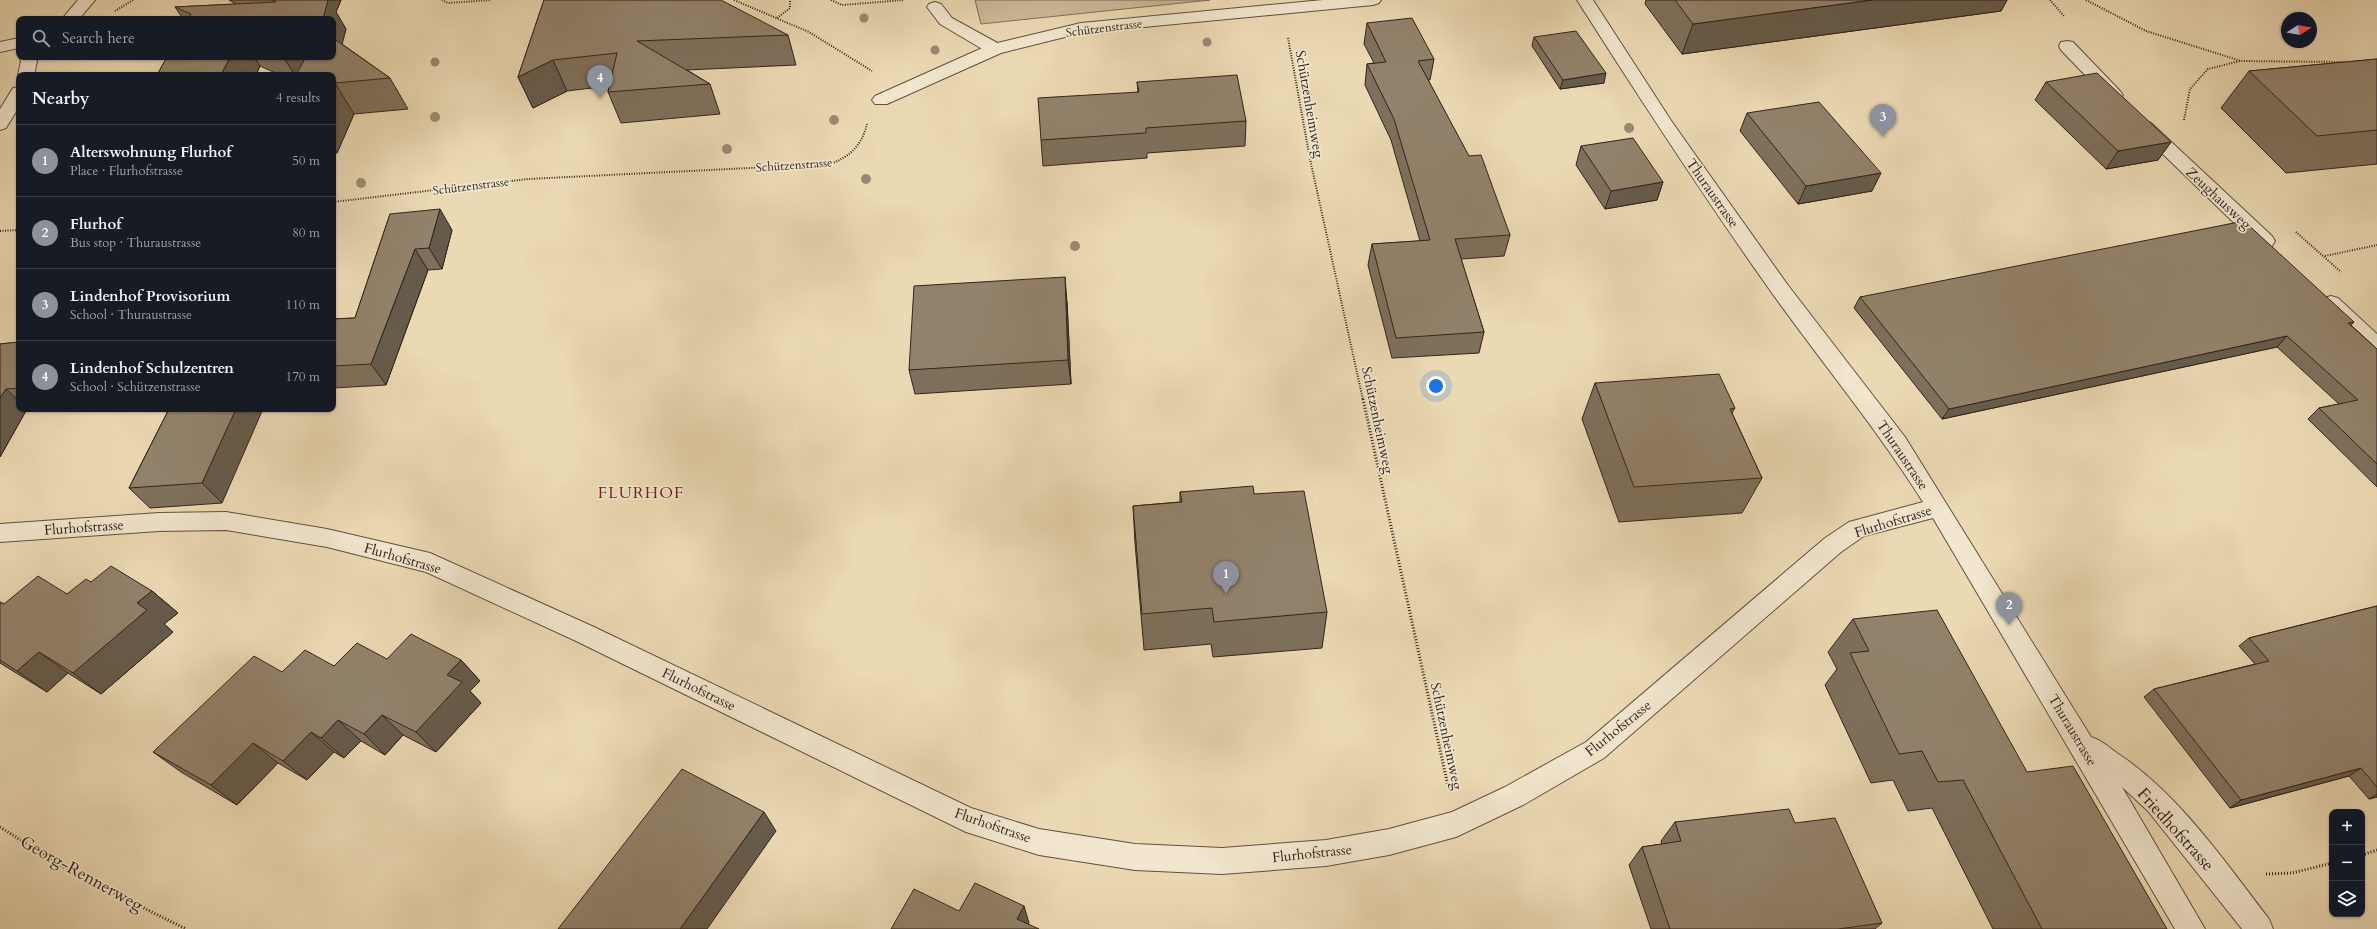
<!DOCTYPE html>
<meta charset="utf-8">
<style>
:root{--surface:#171b24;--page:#242831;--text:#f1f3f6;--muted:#9ea1a6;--line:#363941;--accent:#8c9099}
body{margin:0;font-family:Cardo,serif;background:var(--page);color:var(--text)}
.controls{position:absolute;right:12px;bottom:12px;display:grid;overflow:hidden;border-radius:8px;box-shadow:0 1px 3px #0004}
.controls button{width:36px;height:36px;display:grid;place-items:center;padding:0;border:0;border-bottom:1px solid var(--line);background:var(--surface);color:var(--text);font:20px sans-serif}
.compass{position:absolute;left:2281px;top:12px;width:36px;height:36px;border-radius:50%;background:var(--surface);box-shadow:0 1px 3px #0004;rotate:79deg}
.you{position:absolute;left:1436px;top:386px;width:14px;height:14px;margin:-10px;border:3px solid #fff;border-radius:50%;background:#1a73e8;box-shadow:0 0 0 6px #1a73e833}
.badge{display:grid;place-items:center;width:26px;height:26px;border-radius:50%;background:var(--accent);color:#fff;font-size:13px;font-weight:700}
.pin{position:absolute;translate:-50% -33px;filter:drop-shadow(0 1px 2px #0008)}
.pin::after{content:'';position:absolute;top:21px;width:14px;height:12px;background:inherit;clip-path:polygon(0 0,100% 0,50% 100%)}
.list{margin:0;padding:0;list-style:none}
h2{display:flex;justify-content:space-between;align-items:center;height:52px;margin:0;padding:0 16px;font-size:17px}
h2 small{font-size:13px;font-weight:400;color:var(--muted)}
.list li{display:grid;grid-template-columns:26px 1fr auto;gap:12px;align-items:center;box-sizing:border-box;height:72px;padding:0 16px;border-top:1px solid var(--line)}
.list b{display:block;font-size:15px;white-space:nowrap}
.list p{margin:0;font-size:13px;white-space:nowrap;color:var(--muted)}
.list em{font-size:13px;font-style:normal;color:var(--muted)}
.icon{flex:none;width:22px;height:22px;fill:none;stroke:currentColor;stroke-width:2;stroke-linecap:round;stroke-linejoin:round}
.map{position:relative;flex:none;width:2377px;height:929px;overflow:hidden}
.search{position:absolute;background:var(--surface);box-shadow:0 1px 3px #0004;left:16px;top:16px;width:320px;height:44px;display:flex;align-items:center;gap:10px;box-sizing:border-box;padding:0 14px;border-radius:8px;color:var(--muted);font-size:15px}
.panel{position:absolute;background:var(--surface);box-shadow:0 1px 3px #0004;left:16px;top:72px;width:320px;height:340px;border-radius:8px}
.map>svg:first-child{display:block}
</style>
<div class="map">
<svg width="2377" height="929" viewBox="0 0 2377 929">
<rect width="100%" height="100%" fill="#ebd9b3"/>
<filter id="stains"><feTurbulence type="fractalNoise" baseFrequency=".005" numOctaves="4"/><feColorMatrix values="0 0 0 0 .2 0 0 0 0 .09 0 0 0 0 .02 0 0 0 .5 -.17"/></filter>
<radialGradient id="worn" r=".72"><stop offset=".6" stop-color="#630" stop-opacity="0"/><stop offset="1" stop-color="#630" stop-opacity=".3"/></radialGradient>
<path fill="#ccba9a" stroke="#7f6e5c" d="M 975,0 L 1210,0 L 981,24 Z"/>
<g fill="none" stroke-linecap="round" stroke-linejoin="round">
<defs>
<path id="lane" d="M 935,2 L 941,4 L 952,18 L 1001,45 L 1003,49 L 1001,53 L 989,53 L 940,24 L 927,7 L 929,4 Z
M 2067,41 L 2073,42 L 2120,91 L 2123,95 L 2120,99 L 2108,99 L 2061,50 L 2059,46 L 2061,42 Z
M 2145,121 L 2151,123 L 2272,236 L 2275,241 L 2272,246 L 2265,248 L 2258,246 L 2139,131 L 2136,127 L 2139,123 Z
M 2331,296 L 2338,298 L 2377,334 L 2377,353 L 2370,351 L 2324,308 L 2321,303 L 2324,298 Z"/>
<path id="street" d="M 78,0 L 95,0 L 79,19 L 62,19 Z
M 1323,0 L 1381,0 L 1379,3 L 1373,5 L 1081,33 L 1001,53 L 887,104 L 875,104 L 872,100 L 875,96 L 989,45 L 1081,23 Z
M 1577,0 L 1593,0 L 1672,122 L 1787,284 L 1905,437 L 2091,737 C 2101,740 2109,747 2117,753 C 2178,793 2225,862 2269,919 L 2273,929 L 2242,929 L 2148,811 L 2122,787 L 2205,929 L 2175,929 L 1933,518 L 1864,536 L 1841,552 L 1604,758 L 1523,805 L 1456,837 L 1389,855 L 1326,866 L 1222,874 L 1135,870 L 1039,855 L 966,832 L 576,641 L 426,572 L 327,547 L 226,530 L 159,531 L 0,542 L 0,524 L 159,513 L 226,512 L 327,529 L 430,553 L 594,627 L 971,808 L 1039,829 L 1135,844 L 1222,848 L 1326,840 L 1389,829 L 1452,812 L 1505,787 L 1586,742 L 1825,538 L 1849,522 L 1923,502 C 1877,429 1822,363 1772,293 C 1704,197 1640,99 1577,0 Z
M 19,38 L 19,48 L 0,52 L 0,42 Z
M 19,56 L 35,57 L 37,61 L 34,75 L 19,75 L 19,77 L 18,75 L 21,61 Z
M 19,87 L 19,107 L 6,128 L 0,130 L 0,109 L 13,88 Z"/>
</defs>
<use href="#lane" stroke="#605042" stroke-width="2"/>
<use href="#street" stroke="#605042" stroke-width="2"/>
<path stroke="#32231d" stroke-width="2" stroke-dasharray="1 1.5" stroke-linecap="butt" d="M 442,0 L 448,3 L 491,0
M 734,0 L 809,32 L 872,71
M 831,0 L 842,5 L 904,0
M 2050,0 L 2064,16
M 2086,0 L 2146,31 L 2241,61 L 2343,62
M 115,11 L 133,0
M 777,18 L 790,8 L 790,0
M 1288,38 L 1310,159 L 1363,400
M 2184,120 L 2190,89 L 2208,69 L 2240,61
M 333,202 L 528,179 L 830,164 C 850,157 862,145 867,124
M 0,231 L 19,230
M 2296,232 L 2341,272
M 2325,256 L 2377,245"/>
<path stroke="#32231d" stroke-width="3" stroke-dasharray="1 2" stroke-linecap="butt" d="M 1363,399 L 1448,786
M 0,827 L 75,874 L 186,929
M 2362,855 L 2377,850
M 2266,874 L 2292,873 L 2332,863"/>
<use href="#lane" fill="#f2e6ce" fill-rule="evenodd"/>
<use href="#street" fill="#f2e6ce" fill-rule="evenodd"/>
</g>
<g fill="#9a8a72">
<circle cx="864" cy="18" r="4.5"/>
<circle cx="1207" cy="42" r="4.5"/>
<circle cx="935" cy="50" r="4.5"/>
<circle cx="435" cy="62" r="4.5"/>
<circle cx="435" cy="117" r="5"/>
<circle cx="834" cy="120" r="5"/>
<circle cx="1629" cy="128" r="5"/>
<circle cx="727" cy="149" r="5"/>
<circle cx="866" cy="179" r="5"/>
<circle cx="361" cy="183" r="5"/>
<circle cx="1075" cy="246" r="5"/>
</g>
<path fill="#7e705c" stroke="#32231d" d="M 229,0 L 341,0 L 336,12 L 346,29 L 342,44 L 390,78 L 408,109 L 354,114 L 337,153 L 333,153 L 333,75 L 280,75 L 260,66 L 256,75 L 157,75 L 167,57 L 333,57 L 333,19 L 183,19 L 175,7 L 236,4 Z
M 544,0 L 788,35 L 796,65 L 687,70 L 710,84 L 720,114 L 621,123 L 608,92 L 609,86 L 567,91 L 533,108 L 518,77 Z
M 1646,0 L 2007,0 L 2001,11 L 1682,54 L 1645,4 Z
M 1367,23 L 1434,59 L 1430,80 L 1428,80 L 1510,235 L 1504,256 L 1461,259 L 1484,332 L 1479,353 L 1392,358 L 1368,265 L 1372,244 L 1420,241 L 1391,140 L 1365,85 L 1367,64 L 1374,63 L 1364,44 Z
M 1534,37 L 1604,83 L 1560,89 L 1532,46 Z
M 2377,59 L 2377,164 L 2286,173 L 2221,108 L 2249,71 Z
M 1137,82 L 1246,121 L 1245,146 L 1147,153 L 1147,158 L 1043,166 L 1041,140 L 1138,92 Z
M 2046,82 L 2171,142 L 2158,160 L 2106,169 L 2035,100 Z
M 1747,113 L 1872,191 L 1798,204 L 1740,131 Z
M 1581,146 L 1663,182 L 1657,200 L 1605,209 L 1576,165 Z
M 390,214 L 452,230 L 442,269 L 428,270 L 386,385 L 333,388 L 333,319 L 355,318 Z
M 1860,297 L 2351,325 L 2377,349 L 2377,487 L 2308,419 L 2319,408 L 2339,404 L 2277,347 L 1942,419 L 1854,308 Z
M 1067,302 L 1071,384 L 915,394 L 909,370 Z
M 19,342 L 19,409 L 33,409 L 27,409 L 0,457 L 0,344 Z
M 1595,383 L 1735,408 L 1732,413 L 1762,478 L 1742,513 L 1619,522 L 1582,419 Z
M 169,409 L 222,503 L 150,508 L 129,488 Z
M 1180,492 L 1254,494 L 1327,612 L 1322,648 L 1213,657 L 1211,644 L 1144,650 L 1135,543 L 1133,506 L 1180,502 Z
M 91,582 L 152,591 L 178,613 L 164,624 L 173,632 L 101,694 L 68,673 L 47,692 L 0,663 L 0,602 L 4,604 L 67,594 Z
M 2377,606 L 2377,797 L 2369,799 L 2349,776 L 2230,808 L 2144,697 L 2154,689 L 2255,664 L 2239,646 L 2249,638 Z
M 1853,619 L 2027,772 L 2167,929 L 1993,929 L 1932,808 L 1908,811 L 1893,780 L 1871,783 L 1825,685 L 1837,669 L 1828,652 Z
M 387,659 L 461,660 L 480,681 L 470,691 L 481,703 L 436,752 L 403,735 L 385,755 L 361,741 L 344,758 L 334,752 L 307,780 L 278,763 L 237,805 L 181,772 L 153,752 L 282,672 Z
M 1675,822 L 1795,823 L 1882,923 L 1875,929 L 1651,929 L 1629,865 L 1642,847 L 1662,844 L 1661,841 Z"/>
<path fill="#665b4b" stroke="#32231d" d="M 312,0 L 341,0 L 336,12 L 346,29 L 337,63 L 333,57 L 333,19 L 323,19 Z
M 1872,0 L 2007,0 L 2001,11 L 1682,54 L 1693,24 Z
M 230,57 L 254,57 L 260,66 L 256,75 L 221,75 Z
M 283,57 L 333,57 L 316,75 L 295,75 Z
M 553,60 L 567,91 L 533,108 L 518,77 Z
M 1606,73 L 1604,83 L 1560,89 L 1563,80 Z
M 335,83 L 354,114 L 337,153 L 333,146 L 333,88 Z
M 2171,142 L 2158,160 L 2106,169 L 2118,151 Z
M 1881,173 L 1872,191 L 1798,204 L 1806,186 Z
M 1663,182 L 1657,200 L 1605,209 L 1611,191 Z
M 440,209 L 452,230 L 442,269 L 429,248 Z
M 415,249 L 428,270 L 386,385 L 371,364 Z
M 1065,277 L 1067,302 L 1071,384 L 1068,360 Z
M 2354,322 L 2344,333 L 2348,323 Z
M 2287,336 L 2277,347 L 1942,419 L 1949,409 Z
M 6,389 L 19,401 L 19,409 L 27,409 L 0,457 L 0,398 Z
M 236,409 L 263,409 L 222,503 L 202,483 Z
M 152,591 L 178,613 L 164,624 L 173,632 L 101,694 L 73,673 L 137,603 Z
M 39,652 L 68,673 L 47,692 L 17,671 Z
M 461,660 L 480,681 L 470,691 L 481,703 L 436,752 L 416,732 L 447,675 Z
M 382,715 L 403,735 L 385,755 L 364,734 Z
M 338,720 L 361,741 L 344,758 L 321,738 Z
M 311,732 L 334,752 L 307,780 L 283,761 Z
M 253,743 L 278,763 L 237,805 L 211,785 Z
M 2361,768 L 2349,776 L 2230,808 L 2241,800 Z
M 2377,794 L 2377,797 L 2369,799 Z
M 764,812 L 776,831 L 707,929 L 680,929 Z
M 1024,906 L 1029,923 L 1026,929 L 1017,919 Z"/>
<path fill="#92826b" stroke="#32231d" d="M 272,0 L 328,0 L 323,19 L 188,19 L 191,14 L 175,7 L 276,2 Z
M 544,0 L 721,0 L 788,35 L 637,41 L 710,84 L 608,92 L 617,53 L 553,60 L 518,77 Z
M 1675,0 L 1872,0 L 1693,24 Z
M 1412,18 L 1434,59 L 1418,61 L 1469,156 L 1481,155 L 1510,235 L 1455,239 L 1484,332 L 1396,338 L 1372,244 L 1430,240 L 1394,119 L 1367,64 L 1386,62 L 1367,23 Z
M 1576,31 L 1606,73 L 1563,80 L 1534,37 Z
M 333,38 L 390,78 L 335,83 L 333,88 L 333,75 L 296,75 L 306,57 L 333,57 Z
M 167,57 L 230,57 L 221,75 L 157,75 Z
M 2377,59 L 2377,130 L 2317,136 L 2249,71 Z
M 2097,73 L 2171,142 L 2118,151 L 2046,82 Z
M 1237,75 L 1246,121 L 1146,128 L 1146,133 L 1041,140 L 1038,98 L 1139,92 L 1137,82 Z
M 1819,102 L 1881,173 L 1806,186 L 1747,113 Z
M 1633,138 L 1663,182 L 1611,191 L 1581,146 Z
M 440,209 L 429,248 L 415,249 L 371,364 L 333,366 L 333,319 L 355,318 L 390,214 Z
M 2244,221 L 2354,322 L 2348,323 L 2377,349 L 2377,464 L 2319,408 L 2358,400 L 2287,336 L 1949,409 L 1860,297 Z
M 1065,277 L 1068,360 L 909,370 L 914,286 Z
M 19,342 L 19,388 L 6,389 L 0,398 L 0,344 Z
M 1719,374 L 1735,408 L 1730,409 L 1762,478 L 1634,487 L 1595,383 Z
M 169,409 L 236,409 L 202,483 L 129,488 Z
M 1253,486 L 1254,494 L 1304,491 L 1327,612 L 1214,622 L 1212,608 L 1142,614 L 1133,506 L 1182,502 L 1180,492 Z
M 111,566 L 152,591 L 137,603 L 147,610 L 73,673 L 39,652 L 17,671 L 0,660 L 0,602 L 4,604 L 38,576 L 67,594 L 86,579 L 91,582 Z
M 2377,606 L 2377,787 L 2361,768 L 2241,800 L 2154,689 L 2269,661 L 2249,638 Z
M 1937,610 L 2027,772 L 2073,766 L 2167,929 L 2042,929 L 1963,780 L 1938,782 L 1922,751 L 1899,754 L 1850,653 L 1869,651 L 1853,619 Z
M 411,634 L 461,660 L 447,675 L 462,682 L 416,732 L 382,715 L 364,734 L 338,720 L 321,738 L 311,732 L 283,761 L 253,743 L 211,785 L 153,752 L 254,656 L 282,672 L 305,650 L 334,666 L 357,643 L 387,659 Z
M 682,769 L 764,812 L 680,929 L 558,929 Z
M 1789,809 L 1795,823 L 1835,818 L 1882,923 L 1838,929 L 1670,929 L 1642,847 L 1681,841 L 1675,822 Z
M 975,883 L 1024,906 L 1017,919 L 1039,929 L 891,929 L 914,889 L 959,911 Z"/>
<g text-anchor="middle" stroke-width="3.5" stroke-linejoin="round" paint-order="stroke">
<g font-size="12" fill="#32231d" stroke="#f2e6ce">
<text transform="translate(1104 28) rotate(-7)" y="4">Schützenstrasse</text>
<text transform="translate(794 165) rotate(-4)" y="4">Schützenstrasse</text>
<text transform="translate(471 186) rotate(-7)" y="4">Schützenstrasse</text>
</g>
<g font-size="14" fill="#32231d" stroke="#f2e6ce">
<text transform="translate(1310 104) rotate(80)" y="5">Schützenheimweg</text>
<text transform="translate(1713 193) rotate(55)" y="5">Thuraustrasse</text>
<text transform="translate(2219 198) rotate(43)" y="5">Zeughausweg</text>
<text transform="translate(1378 420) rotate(78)" y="5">Schützenheimweg</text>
<text transform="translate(1903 455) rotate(56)" y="5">Thuraustrasse</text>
<text transform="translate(1893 521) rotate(-17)" y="5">Flurhofstrasse</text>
<text transform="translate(84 527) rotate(-4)" y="5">Flurhofstrasse</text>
<text transform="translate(403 558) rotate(16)" y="5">Flurhofstrasse</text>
<text transform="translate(699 689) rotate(26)" y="5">Flurhofstrasse</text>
<text transform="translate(1618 728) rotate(-39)" y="5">Flurhofstrasse</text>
<text transform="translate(2073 730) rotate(59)" y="5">Thuraustrasse</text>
<text transform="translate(1447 736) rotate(78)" y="5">Schützenheimweg</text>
<text transform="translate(993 825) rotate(19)" y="5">Flurhofstrasse</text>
<text transform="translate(1312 853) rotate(-6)" y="5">Flurhofstrasse</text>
</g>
<g font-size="16" letter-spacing="1" fill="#7a1f14" stroke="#f2e6ce">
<text x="641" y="498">FLURHOF</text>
</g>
<g font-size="17" fill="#32231d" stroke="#f2e6ce">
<text transform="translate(2176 829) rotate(48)" y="6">Friedhofstrasse</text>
<text transform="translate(82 873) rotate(29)" y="6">Georg-Rennerweg</text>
</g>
</g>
<rect width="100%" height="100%" filter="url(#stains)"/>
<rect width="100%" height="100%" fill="url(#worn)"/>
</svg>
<div class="controls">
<button>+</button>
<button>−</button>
<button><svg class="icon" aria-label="layers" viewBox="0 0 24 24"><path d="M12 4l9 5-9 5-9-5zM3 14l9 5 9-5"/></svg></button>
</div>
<svg class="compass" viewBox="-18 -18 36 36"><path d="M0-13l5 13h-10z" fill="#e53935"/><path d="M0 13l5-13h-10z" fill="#9ea1a6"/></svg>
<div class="you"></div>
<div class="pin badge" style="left:1226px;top:594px">1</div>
<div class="pin badge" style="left:2009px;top:625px">2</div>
<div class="pin badge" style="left:1883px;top:137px">3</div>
<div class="pin badge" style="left:600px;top:98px">4</div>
<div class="search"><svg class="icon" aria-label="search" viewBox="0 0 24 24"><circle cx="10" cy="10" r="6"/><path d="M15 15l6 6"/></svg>Search here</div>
<section class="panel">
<h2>Nearby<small>4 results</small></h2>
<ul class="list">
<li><span class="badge">1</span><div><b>Alterswohnung Flurhof</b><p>Place · Flurhofstrasse</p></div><em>50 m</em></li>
<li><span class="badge">2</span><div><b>Flurhof</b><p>Bus stop · Thuraustrasse</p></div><em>80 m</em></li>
<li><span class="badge">3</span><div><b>Lindenhof Provisorium</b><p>School · Thuraustrasse</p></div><em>110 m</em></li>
<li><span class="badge">4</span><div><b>Lindenhof Schulzentren</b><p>School · Schützenstrasse</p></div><em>170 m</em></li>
</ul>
</section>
</div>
